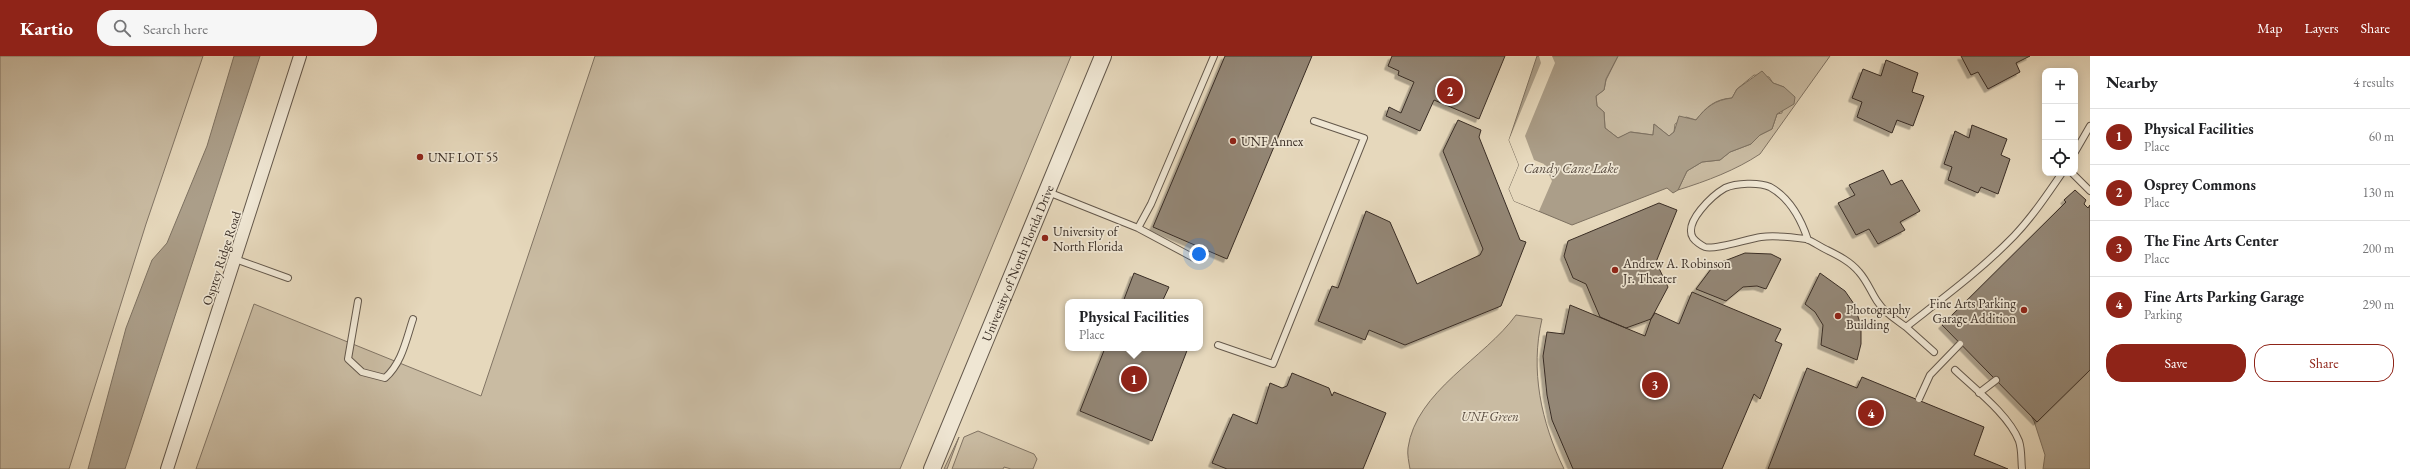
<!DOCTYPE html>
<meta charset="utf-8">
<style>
:root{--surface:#fff;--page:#f6f6f6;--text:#202124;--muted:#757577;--line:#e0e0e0;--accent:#8f2418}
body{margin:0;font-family:"EB Garamond",serif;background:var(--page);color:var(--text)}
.controls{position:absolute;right:12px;top:12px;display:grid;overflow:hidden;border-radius:8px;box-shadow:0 2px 10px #0003}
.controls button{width:36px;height:36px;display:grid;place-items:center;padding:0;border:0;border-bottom:1px solid var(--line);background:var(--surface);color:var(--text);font:20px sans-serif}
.you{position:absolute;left:1199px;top:198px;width:14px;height:14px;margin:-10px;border:3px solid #fff;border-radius:50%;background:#1a73e8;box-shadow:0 0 0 6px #1a73e833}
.badge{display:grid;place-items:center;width:26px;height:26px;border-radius:50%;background:var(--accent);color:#fff;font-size:13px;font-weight:700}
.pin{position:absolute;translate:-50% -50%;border:2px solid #fff;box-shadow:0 1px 4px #0006}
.popup{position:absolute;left:1065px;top:243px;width:138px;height:52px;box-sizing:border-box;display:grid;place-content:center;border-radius:8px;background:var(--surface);filter:drop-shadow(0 1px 3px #0005);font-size:13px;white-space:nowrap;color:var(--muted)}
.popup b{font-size:15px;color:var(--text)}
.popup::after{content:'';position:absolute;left:50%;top:100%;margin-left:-8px;border:8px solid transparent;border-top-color:var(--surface)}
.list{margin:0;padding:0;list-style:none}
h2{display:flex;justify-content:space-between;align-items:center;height:52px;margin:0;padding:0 16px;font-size:17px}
h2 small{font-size:13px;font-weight:400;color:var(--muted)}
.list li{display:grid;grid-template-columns:26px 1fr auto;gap:12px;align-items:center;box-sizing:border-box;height:56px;padding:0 16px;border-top:1px solid var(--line)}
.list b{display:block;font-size:15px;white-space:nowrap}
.list p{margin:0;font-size:13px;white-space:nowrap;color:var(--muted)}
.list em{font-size:13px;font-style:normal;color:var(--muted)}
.actions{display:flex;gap:8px;padding:12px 16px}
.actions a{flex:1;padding:9px 0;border:1px solid var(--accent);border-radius:16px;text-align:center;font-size:14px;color:var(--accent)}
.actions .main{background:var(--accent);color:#fff}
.icon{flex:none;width:22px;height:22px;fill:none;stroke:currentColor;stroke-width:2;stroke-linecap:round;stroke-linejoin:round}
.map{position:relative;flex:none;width:2090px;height:413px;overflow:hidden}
header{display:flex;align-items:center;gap:24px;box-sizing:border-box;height:56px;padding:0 20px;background:var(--accent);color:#fff}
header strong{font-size:19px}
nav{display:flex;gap:22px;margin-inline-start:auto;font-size:14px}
.search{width:280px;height:36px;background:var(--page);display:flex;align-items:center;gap:10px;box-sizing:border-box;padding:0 14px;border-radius:16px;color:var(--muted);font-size:15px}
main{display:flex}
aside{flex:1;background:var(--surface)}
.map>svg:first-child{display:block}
</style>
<header>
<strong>Kartio</strong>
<div class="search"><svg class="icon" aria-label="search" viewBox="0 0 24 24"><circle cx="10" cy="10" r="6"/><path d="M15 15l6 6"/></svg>Search here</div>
<nav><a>Map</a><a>Layers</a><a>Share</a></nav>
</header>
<main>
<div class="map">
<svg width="2090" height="413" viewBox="0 0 2090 413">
<defs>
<filter id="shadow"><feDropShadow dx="-3.5" dy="3.5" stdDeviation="0" flood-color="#0004"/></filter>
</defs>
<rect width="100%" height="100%" fill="#e6d8bc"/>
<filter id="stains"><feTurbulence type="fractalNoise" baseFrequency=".005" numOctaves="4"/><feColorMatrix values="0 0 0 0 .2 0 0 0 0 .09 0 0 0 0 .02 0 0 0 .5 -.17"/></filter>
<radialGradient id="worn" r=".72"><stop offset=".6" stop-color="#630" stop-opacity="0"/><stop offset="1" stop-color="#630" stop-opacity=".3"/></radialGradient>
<path fill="#c9bba2" stroke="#817464" d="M 0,0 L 203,0 L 146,168 L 69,413 L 0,413 Z
M 595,0 L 1071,0 L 900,413 L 196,413 L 254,248 L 481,340 Z
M 1618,0 L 1830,0 L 1760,98 C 1736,114 1707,125 1678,134 L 1687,115 L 1702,106 L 1720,104 L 1730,96 L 1751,88 L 1760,79 L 1772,73 L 1777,58 L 1782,57 L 1784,31 L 1773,27 L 1769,21 L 1754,19 L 1737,33 L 1732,42 C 1715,43 1706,51 1696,64 L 1686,61 L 1675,68 L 1674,76 L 1669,80 L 1654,68 L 1653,79 L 1631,76 L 1618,82 L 1605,72 L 1604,56 L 1597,50 L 1596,40 L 1604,34 L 1606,24 Z
M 1516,259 L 1542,263 C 1530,314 1541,366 1564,413 L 1410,413 C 1409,407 1407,398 1408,392 C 1416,335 1485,302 1516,259 Z
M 978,375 L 1034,398 L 1037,403 L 1033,413 L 1011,413 L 1004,411 L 1003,413 L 952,413 L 964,381 Z
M 959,381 L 947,413 L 944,413 Z"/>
<path fill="#ab9e89" stroke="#7d7161" d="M 234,0 L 260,0 L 125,413 L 88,413 L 126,272 L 152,204 L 167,187 L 207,90 Z
M 1537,0 L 1618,0 L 1606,23 L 1604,34 L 1596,40 L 1597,50 L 1604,56 L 1605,72 L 1618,82 L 1630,76 L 1653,79 L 1654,68 L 1669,80 L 1674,76 L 1679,60 L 1696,64 C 1706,51 1715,44 1732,42 L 1737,33 L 1762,15 L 1773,27 L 1784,31 L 1795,41 L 1794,48 L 1777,58 L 1772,73 L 1760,79 L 1751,88 L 1730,96 L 1720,104 L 1702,106 L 1687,115 L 1678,134 L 1673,137 L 1667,132 L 1572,169 L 1514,145 L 1509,133 L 1519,109 L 1509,84 Z
M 2090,296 L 2090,413 L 2043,413 L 2045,399 L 2034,365 L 2022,343 Z"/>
<path fill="#e6d8bc" d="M 1539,0 L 1552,0 L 1555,7 L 1525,80 L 1534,104 L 1544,108 L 1552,125 L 1539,155 L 1514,145 L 1509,133 L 1519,109 L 1509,84 L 1541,7 Z"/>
<path fill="#938674" stroke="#392d25" filter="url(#shadow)" d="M 1225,0 L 1312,0 L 1227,203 L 1153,171 Z
M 1392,0 L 1505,0 L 1479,63 L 1434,44 L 1420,75 L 1386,60 L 1389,51 L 1401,57 L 1414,26 L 1398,19 L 1399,15 L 1388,10 Z
M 1961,0 L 2030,0 L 2016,7 L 2020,16 L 1988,33 L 1978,16 L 1971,19 Z
M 1886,4 L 1918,17 L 1912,36 L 1924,40 L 1913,70 L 1897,64 L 1892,77 L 1857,61 L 1862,46 L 1852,42 L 1863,13 L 1881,20 Z
M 1458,64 L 1481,74 L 1479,81 L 1520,184 L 1526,186 L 1501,250 L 1405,289 L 1369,274 L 1365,284 L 1318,265 L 1332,230 L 1338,232 L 1366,155 L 1390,166 L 1417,228 L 1480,199 L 1483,193 L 1443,95 Z
M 1972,69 L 2007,83 L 2001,99 L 2010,103 L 1998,138 L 1981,131 L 1978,137 L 1948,124 L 1952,111 L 1944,108 L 1955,75 L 1969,82 Z
M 1883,114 L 1891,129 L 1902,124 L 1920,155 L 1900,166 L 1905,174 L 1878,188 L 1869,173 L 1856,179 L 1838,147 L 1855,139 L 1849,129 Z
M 2075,134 L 2086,144 L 2084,148 L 2088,152 L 2090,149 L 2090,314 L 2037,366 L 1942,269 L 2066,146 L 2064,144 Z
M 1659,147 L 1677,154 L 1656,206 L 1668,231 L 1651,263 L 1626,272 L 1600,261 L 1586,228 L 1573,222 L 1564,200 L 1568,185 Z
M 1745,197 L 1771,198 L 1781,203 L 1766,233 L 1757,230 L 1743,231 L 1726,245 L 1696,233 L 1714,209 Z
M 1134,217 L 1169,231 L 1162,246 L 1123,246 Z
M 1820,217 L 1845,235 L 1854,248 L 1861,270 L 1861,288 L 1857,304 L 1821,289 L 1823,269 L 1815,256 L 1805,248 Z
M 1692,236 L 1781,273 L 1775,285 L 1782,288 L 1760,343 L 1754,338 L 1722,413 L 1573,413 L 1552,364 L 1547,339 L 1543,300 L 1547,276 L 1564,278 L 1570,249 L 1645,280 L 1651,263 L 1655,257 L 1679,268 Z
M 1105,292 L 1188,292 L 1152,385 L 1080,355 Z
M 1807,312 L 1857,332 L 1862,321 L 1984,371 L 1974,399 L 2008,413 L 1768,413 Z
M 1292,317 L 1329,332 L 1332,340 L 1334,336 L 1386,357 L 1363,413 L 1227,413 L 1212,407 L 1233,358 L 1257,368 L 1270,327 L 1282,332 L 1287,330 Z"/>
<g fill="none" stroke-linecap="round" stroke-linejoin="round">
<defs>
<path id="service" d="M 2075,96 L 2090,70
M 2072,117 L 2090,135
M 1048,136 L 1138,172 L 1151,148 L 1214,0
M 1138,172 L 1194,202
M 1808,184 C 1801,163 1790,142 1770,131 C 1759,126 1736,127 1725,132 C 1713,139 1683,166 1693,182 C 1695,185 1702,190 1705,191 C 1715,194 1747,183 1761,181 C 1775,179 1791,181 1806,183 C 1812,185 1819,190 1825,193 C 1837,199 1850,205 1859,216 C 1867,225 1871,236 1877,245 C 1884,256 1895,263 1906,271
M 235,203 L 288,222
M 358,245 L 348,303 L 362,316 L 385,322 C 402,307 406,284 413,263
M 1218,289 L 1273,308 L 1364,82 L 1314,65
M 1934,296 L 1906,271 C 1943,242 1981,214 2014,180 C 2032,161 2047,139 2062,117
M 1955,314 C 1975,333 2009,359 2019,385 C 2022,394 2021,404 2022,413
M 1979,337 L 1996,324"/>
<path id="minor" d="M 167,413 L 300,0"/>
<g id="tertiary">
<path id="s1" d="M 932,413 L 1103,0"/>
</g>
</defs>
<use href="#service" stroke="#64584b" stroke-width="8"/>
<use href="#minor" stroke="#64584b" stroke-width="14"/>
<use href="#tertiary" stroke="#64584b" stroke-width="18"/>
<use href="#service" stroke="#efe6d3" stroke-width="6"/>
<use href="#minor" stroke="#efe6d3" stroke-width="12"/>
<use href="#tertiary" stroke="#efe6d3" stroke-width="16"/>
<defs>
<path id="service-bridge" d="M 1919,343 L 1930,319 L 1960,288"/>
</defs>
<use href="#service-bridge" stroke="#64584b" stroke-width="8" stroke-linecap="butt"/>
<use href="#service-bridge" stroke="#efe6d3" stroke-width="6"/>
</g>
<g fill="#8f2418" stroke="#efe6d3" stroke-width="1.5">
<circle cx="1233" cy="85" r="4"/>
<circle cx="420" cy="101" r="4"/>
<circle cx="1045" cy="182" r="4"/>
<circle cx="1615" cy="214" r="4"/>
<circle cx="2024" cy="254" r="4"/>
<circle cx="1838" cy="260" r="4"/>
</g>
<g text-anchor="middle" stroke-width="3.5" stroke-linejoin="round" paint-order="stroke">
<g font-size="13" fill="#392d25" stroke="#efe6d3" text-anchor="start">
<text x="1241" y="90">UNF Annex</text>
<text x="428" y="106">UNF LOT 55</text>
<text x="1053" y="180">University of<tspan x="1053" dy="15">North Florida</tspan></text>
<text x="1623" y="212">Andrew A. Robinson<tspan x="1623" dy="15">Jr. Theater</tspan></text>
<text x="2016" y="252" text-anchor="end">Fine Arts Parking<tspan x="2016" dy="15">Garage Addition</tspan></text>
<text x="1846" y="258">Photography<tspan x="1846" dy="15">Building</tspan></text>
</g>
<g font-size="13" fill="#392d25" stroke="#efe6d3">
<text transform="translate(221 202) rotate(-72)" y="5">Osprey Ridge Road</text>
<text dy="5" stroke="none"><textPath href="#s1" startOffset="223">University of North Florida Drive</textPath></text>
</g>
<g font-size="13" font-style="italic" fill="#56493e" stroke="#efe6d3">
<text x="1490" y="365">UNF Green</text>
</g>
<g font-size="14" font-style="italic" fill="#56493e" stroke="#efe6d3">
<text x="1571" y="117">Candy Cane Lake</text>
</g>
</g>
<rect width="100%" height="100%" filter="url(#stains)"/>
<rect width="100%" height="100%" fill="url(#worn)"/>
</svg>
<div class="controls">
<button>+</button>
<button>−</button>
<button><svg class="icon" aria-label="locate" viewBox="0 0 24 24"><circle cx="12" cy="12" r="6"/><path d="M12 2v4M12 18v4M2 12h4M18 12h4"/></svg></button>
</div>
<div class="you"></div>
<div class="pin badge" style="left:1134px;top:323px">1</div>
<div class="popup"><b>Physical Facilities</b>Place</div>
<div class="pin badge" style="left:1450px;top:35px">2</div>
<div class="pin badge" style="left:1655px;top:329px">3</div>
<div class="pin badge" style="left:1871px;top:357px">4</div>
</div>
<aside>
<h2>Nearby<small>4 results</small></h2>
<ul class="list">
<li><span class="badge">1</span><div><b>Physical Facilities</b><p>Place</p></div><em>60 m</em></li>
<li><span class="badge">2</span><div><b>Osprey Commons</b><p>Place</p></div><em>130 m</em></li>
<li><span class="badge">3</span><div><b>The Fine Arts Center</b><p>Place</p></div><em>200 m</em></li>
<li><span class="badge">4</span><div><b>Fine Arts Parking Garage</b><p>Parking</p></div><em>290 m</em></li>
</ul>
<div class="actions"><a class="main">Save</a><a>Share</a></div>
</aside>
</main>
